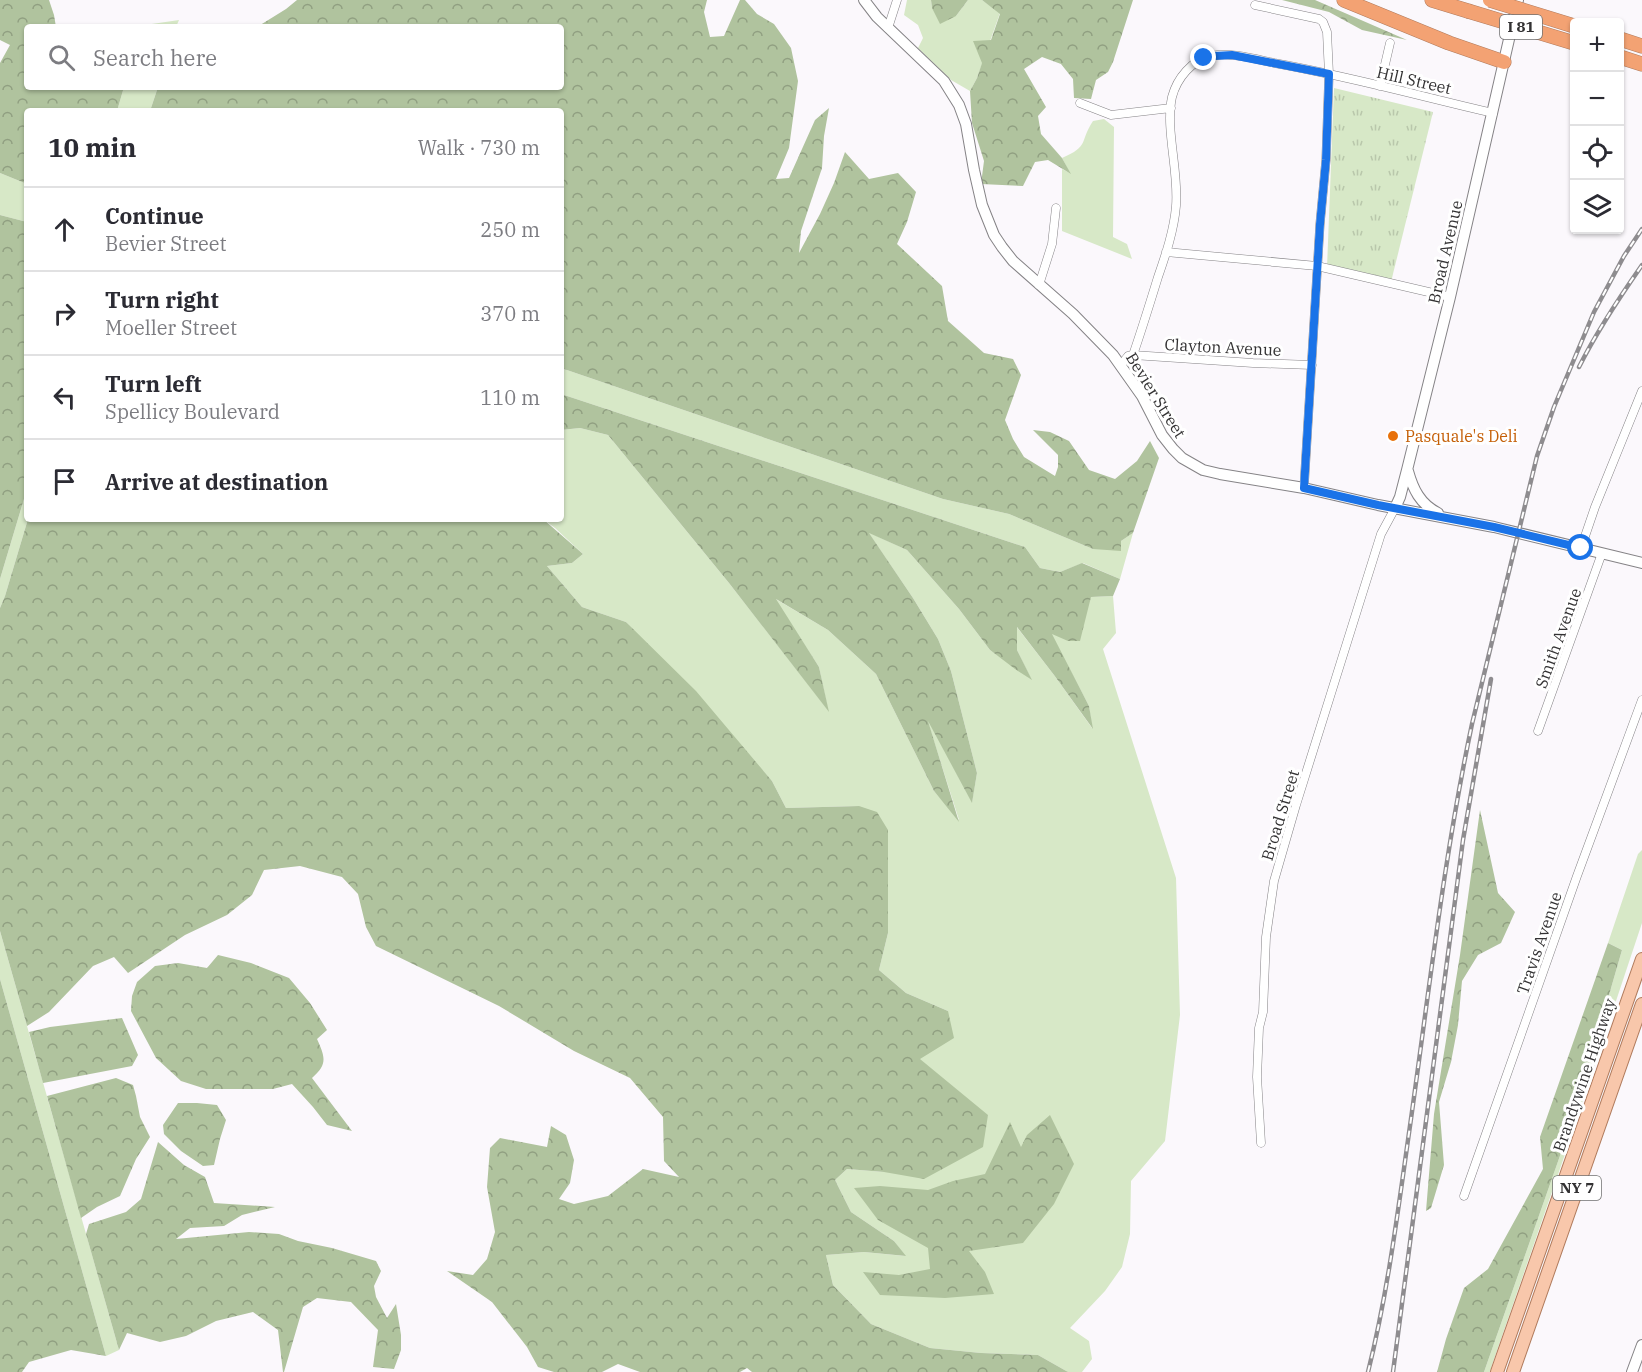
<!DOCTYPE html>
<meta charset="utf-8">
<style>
:root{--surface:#fff;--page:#f7f7f7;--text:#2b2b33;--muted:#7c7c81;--line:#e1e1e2}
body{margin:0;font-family:"IBM Plex Serif",serif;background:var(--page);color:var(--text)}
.controls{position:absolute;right:18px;top:18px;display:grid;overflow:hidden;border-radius:6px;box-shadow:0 2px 4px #0004}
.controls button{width:54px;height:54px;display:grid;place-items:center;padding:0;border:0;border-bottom:2px solid var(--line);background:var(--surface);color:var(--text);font:30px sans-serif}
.stop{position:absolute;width:18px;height:18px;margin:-14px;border:4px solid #1a73e8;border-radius:50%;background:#fff}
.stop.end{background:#1a73e8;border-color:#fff;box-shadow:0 2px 6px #0008}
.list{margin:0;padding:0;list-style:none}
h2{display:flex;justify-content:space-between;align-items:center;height:78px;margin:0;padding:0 24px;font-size:26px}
h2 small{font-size:20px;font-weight:400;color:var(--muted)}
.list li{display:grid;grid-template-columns:39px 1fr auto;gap:18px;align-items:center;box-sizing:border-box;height:84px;padding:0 24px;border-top:2px solid var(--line)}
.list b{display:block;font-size:22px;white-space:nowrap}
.list p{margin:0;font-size:20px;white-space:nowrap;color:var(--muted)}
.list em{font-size:20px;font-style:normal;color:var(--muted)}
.icon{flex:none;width:33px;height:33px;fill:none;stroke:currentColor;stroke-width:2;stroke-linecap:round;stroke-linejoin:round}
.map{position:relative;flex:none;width:1642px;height:1372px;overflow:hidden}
.search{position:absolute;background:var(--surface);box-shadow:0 2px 4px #0004;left:24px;top:24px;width:540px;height:66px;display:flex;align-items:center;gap:15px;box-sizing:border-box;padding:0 21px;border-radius:6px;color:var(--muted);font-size:22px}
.panel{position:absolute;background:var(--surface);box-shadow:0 2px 4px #0004;left:24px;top:108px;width:540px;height:414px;border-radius:6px}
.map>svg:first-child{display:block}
</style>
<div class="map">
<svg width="1642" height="1372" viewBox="0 0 1642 1372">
<defs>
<pattern id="forest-crowns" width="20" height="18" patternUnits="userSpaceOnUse" patternTransform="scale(1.5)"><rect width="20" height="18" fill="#b0c39e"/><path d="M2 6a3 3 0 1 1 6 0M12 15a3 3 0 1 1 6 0" fill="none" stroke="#909f81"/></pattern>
<pattern id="park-tufts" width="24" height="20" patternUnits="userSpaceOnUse" patternTransform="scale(1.5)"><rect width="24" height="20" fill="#d7e8c7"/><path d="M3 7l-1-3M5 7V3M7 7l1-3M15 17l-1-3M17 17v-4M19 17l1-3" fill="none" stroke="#b9c7ab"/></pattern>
</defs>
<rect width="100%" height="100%" fill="#fbf8fc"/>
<path fill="#d7e8c7" d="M 907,0 L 931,0 L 932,8 L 956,16 L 968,0 L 982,0 L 1000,13 L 977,78 L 970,91 L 951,80 L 918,48 L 923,38 L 918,25 L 904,15 Z
M 179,20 L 176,27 L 144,27 L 145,25 Z
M 124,87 L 158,87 L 150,111 L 117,111 Z
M 1104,119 L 1114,127 L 1113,237 L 1127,244 L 1132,259 L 1062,231 L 1062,169 L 1070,173 L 1062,158 C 1090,146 1079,142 1093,121 Z
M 0,173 L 27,184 L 27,222 L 0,215 Z
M 561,368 L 943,499 L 1009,514 L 1093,549 L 1121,541 L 1133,533 L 1120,579 L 1083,563 L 1060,572 L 1040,568 L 1025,547 L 561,394 Z
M 580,428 L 608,435 L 729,583 L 828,710 L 819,667 L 774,598 L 828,630 L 876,674 L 934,791 L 959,820 L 926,716 L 972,802 L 977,773 L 951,671 L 938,639 L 913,598 L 868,532 L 907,550 L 959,609 L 990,650 L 1031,679 L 1017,650 L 1016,626 L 1054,675 L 1092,728 L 1089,706 L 1051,634 L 1091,597 L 1113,596 L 1116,633 L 1103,649 L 1176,878 L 1180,1015 L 1165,1141 L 1131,1181 L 1130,1234 L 1122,1267 L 1105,1291 L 1070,1328 L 1089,1341 L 1092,1359 L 1082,1372 L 1068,1372 L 1038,1355 L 981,1353 L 930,1348 L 871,1324 L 833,1285 L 826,1255 L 864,1252 L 905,1256 L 894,1241 L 851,1212 L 835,1180 L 847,1169 L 884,1172 L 988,1116 L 919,1059 L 948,1011 L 906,993 L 879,970 L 888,933 L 859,806 L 786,808 L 772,781 L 626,622 L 582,607 L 547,566 L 572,563 L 583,554 L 555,528 L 543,519 L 561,519 L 561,430 Z
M 27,489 L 28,519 L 5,596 L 0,608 L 0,579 Z
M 1642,850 L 1642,923 L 1562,1163 L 1492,1365 L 1490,1372 L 1484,1372 L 1575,1113 L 1622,950 L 1608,943 L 1638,854 Z
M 0,931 L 119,1350 L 106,1356 L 0,979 Z"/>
<path fill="url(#forest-crowns)" d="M 0,0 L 49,0 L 54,15 L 56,27 L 27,27 L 27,87 L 124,87 L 117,111 L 27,111 L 27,184 L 0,173 L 0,63 L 10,45 L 0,40 Z
M 297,0 L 707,0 L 704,12 L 710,37 L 724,36 L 740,0 L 745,0 L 757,14 L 774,24 L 791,48 L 798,81 L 789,148 L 776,179 L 789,178 L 815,120 L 829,108 L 824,136 L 822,168 L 801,231 L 799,253 L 820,214 L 834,183 L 845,152 L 869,179 L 898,173 L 916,192 L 907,222 L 897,244 L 942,286 L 948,321 L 984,353 L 1013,359 L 1021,375 L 1005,420 L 1013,439 L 1024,457 L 1055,476 L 1058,467 L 1058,455 L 1033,430 L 1050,432 L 1069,441 L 1089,470 L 1115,479 L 1137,461 L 1150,441 L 1159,458 L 1133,533 L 1121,541 L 1121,551 L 1093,549 L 1009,514 L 943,499 L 561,368 L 561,111 L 150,111 L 158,87 L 561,87 L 561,27 L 257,27 L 286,9 Z
M 931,0 L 968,0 L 956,16 L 940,24 L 932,8 Z
M 982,0 L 1133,0 L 1113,62 L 1108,72 L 1096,80 L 1091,99 L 1074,98 L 1073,79 L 1061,64 L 1042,57 L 1024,69 L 1046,107 L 1038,116 L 1041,134 L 1062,158 L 1071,174 L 1048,160 L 1035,162 L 1023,186 L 981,184 L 984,161 L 972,123 L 970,91 L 977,78 L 982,63 L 973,41 L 991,40 L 1000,14 Z
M 1282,0 L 1315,0 L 1407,40 L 1362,30 L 1329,12 Z
M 0,215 L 27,222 L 27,489 L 0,579 Z
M 561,394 L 1025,547 L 1040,568 L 1060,572 L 1082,563 L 1120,579 L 1113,596 L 1091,597 L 1080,641 L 1068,641 L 1052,634 L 1089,706 L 1093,729 L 1054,675 L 1017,627 L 1017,650 L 1032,680 L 1015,669 L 990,650 L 959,609 L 907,550 L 869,533 L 913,598 L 938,639 L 951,671 L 977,773 L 972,803 L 928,721 L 959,822 L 934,791 L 876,674 L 828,630 L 776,599 L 819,667 L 829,712 L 729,583 L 608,435 L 580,428 L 561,430 Z
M 28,519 L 543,519 L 583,554 L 572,563 L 547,566 L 582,607 L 626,622 L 696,691 L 772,781 L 786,808 L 859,806 L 877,812 L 888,830 L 888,933 L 879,970 L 906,993 L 948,1011 L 954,1038 L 920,1059 L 988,1115 L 983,1147 L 924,1179 L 884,1172 L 847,1169 L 835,1180 L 851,1212 L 894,1241 L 906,1256 L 864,1252 L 826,1255 L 833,1285 L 871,1324 L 930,1348 L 981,1353 L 1038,1355 L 1068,1372 L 752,1372 L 747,1368 L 740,1372 L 640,1372 L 618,1364 L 602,1372 L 554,1372 L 538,1367 L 527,1347 L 492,1302 L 447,1271 L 473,1275 L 487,1259 L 495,1232 L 487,1187 L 490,1148 L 500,1138 L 547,1147 L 551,1126 L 566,1135 L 574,1160 L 570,1183 L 559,1199 L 574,1204 L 608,1196 L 643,1169 L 679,1177 L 664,1161 L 663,1117 L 630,1078 L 574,1051 L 499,1006 L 376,946 L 366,927 L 358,894 L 342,877 L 300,866 L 264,870 L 252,895 L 227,915 L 185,935 L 128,973 L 114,957 L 93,966 L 49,1012 L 27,1026 L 0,931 L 0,608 L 5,596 Z
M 1480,810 L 1498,893 L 1515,912 L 1501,943 L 1478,955 L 1462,981 L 1458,1025 L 1451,1062 L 1439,1102 L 1444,1165 L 1431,1208 L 1426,1211 L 1434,1114 L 1460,955 Z
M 1608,943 L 1622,950 L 1575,1113 L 1484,1372 L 1437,1372 L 1446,1339 L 1464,1288 L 1488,1269 L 1543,1169 L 1540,1137 Z
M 218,955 L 251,963 L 289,978 L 310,1003 L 327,1030 L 317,1039 C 325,1057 328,1064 312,1078 L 352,1131 L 327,1125 L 313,1107 L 292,1084 L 273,1089 L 206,1089 L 181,1081 L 156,1058 L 131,1011 L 132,996 L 137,982 L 155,966 L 178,963 L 207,968 Z
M 0,979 L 106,1356 L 71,1350 L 29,1362 L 22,1372 L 0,1372 Z
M 122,1018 L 138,1055 L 132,1066 L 43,1083 L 29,1032 L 50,1027 Z
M 116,1078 L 133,1085 L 136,1096 L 140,1117 L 150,1137 L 136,1159 L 120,1196 L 97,1207 L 81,1218 L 47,1096 Z
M 178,1103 L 197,1103 L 217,1105 L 226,1120 L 220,1139 L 214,1165 L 203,1166 L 181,1151 L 164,1134 L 163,1125 Z
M 1050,1115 L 1074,1164 L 1054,1204 L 1023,1243 L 969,1251 L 985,1272 L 994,1294 L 945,1298 L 880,1295 L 863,1272 L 899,1275 L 930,1269 L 928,1248 L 878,1220 L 854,1188 L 880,1186 L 928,1190 L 953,1181 L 985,1174 L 1010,1122 L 1021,1147 L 1027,1135 Z
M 158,1142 L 184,1165 L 205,1177 L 214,1203 L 275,1207 L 242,1215 L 224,1226 L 190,1228 L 176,1239 L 249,1232 L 279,1234 L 298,1241 L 332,1248 L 376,1261 L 381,1271 L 374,1286 L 376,1297 L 387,1318 L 396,1304 L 401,1335 L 401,1350 L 394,1369 L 373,1367 L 378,1330 L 351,1302 L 317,1298 L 303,1307 L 284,1372 L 283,1372 L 278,1330 L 253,1312 L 216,1321 L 186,1336 L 160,1342 L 127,1333 L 119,1350 L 86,1234 L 89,1224 L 126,1212 L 141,1199 Z"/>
<path fill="url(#park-tufts)" d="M 1334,88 L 1433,112 L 1391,282 L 1327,268 Z"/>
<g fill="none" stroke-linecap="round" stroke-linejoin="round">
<defs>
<path id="street" d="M 1255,5 L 1319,19 L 1323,22 L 1327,32 L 1329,74 L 1326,160 L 1320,224 L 1304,488
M 888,28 L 897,0
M 1380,86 L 1390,43
M 1080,103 L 1111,115 L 1171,108
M 1166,252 L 1317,266 L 1450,297
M 1039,285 L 1052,244 L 1056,208
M 1133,355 L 1253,363 L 1312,365
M 1121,365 L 1128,356 L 1133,355 C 1142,329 1150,303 1158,277 C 1166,254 1174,230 1176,206 C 1179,171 1165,129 1172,97 C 1177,78 1192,60 1211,56 C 1232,52 1255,59 1274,63 C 1348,76 1420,96 1493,113
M 1581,548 L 1595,507 L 1642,391
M 1538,731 L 1602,553
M 1261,1143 L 1257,1077 L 1259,1028 L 1263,1012 L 1266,937 L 1274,881 L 1296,805 L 1381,534 L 1395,508
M 1464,1196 L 1577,876 L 1642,700"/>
<path id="secondary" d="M 864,0 L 877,17 L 944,81 L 959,105 L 966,124 L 974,170 L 982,205 L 994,235 L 1002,247 L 1013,261 L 1073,314 L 1113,355 L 1142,396 L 1162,435 L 1173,449 L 1182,458 L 1203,470 L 1220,474 L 1304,488 L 1378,505 L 1494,527 L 1642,563
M 1408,471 C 1413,489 1420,504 1438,513
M 1395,508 L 1400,497 L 1407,470 L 1450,297 L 1518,0
M 1632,1372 L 1642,1345"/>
<path id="primary" d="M 1497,1372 L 1642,959
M 1513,1372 L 1642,1004"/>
<path id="highway" d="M 1344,0 L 1449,43 L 1504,62
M 1432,0 L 1468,11
M 1620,39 L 1642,46
M 1620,57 L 1642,64"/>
</defs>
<use href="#street" stroke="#858386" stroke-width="9"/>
<use href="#secondary" stroke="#858386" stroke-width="12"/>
<use href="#primary" stroke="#b07b5d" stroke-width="14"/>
<use href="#highway" stroke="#b07b5d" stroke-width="15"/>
<use href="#street" stroke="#fff" stroke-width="8"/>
<use href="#secondary" stroke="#fff" stroke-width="10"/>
<use href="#primary" stroke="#f8c7ab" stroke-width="12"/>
<use href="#highway" stroke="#f3a273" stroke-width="14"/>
<defs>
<path id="rail" d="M 1579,367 C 1597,331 1619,298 1642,265
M 1368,1372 C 1387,1296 1397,1218 1408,1140 C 1428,1001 1443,861 1472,724 L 1537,456 L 1554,407 L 1594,312 L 1624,256 L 1642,229
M 1393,1372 L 1463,840 L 1491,679"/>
</defs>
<use href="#rail" stroke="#8e8c8f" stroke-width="4.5"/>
<use href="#rail" stroke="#fff" stroke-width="2" stroke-dasharray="7" stroke-linecap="butt"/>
<defs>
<path id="highway-bridge" d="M 1490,0 L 1574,26
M 1468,11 L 1574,43"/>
</defs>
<use href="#highway-bridge" stroke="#b07b5d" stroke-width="15" stroke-linecap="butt"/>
<use href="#highway-bridge" stroke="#f3a273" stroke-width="14"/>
</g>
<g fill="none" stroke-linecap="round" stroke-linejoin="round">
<path stroke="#1a73e8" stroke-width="8" d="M 1204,58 L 1214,56 L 1232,55 L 1329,74 L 1326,160 L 1320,224 L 1304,488 L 1378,505 L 1494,527 L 1581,548"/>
</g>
<circle fill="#e8710a" stroke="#fff" stroke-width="2" cx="1393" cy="436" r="6"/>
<g text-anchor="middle" stroke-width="6" stroke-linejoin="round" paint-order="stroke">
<g fill="#fff" stroke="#707070" stroke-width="1.5">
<rect x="1500" y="15" width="42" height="24" rx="4.5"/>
<rect x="1553" y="1176" width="48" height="24" rx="4.5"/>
</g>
<g font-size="15" font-weight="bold" fill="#333233">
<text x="1521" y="32">I 81</text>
<text x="1577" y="1193">NY 7</text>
</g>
<g font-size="16" fill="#333233" stroke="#fff">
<text transform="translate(1414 80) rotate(13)" y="6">Hill Street</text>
<text transform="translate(1445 252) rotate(-77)" y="6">Broad Avenue</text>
<text transform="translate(1223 347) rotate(3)" y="6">Clayton Avenue</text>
<text transform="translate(1156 395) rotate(58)" y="6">Bevier Street</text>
<text transform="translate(1558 638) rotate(-70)" y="6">Smith Avenue</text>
<text transform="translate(1280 815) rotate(-73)" y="6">Broad Street</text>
<text transform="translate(1539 943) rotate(-71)" y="6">Travis Avenue</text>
<text transform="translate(1584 1075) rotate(-71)" y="6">Brandywine Highway</text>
</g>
<g font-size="16" fill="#c56008" stroke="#fff" text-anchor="start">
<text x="1405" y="442">Pasquale's Deli</text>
</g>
</g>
</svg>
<div class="controls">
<button>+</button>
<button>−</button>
<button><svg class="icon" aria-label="locate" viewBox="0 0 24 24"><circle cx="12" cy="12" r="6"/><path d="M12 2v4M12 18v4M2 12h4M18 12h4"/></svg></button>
<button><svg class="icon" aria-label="layers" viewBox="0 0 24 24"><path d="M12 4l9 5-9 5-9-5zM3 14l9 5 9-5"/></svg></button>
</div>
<div class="stop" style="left:1581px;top:548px"></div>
<div class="stop end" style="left:1204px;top:58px"></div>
<div class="search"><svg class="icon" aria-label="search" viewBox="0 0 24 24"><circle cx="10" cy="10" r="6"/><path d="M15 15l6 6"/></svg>Search here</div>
<section class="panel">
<h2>10 min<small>Walk · 730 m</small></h2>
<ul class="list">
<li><svg class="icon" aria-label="ahead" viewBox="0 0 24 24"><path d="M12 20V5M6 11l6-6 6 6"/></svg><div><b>Continue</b><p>Bevier Street</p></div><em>250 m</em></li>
<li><svg class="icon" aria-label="right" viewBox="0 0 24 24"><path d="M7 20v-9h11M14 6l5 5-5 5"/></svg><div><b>Turn right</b><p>Moeller Street</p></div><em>370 m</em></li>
<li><svg class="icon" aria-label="left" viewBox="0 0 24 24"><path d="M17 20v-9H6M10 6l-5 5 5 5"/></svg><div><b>Turn left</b><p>Spellicy Boulevard</p></div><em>110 m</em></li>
<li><svg class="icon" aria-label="arrive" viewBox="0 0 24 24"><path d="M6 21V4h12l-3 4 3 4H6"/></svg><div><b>Arrive at destination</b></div></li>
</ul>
</section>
</div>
